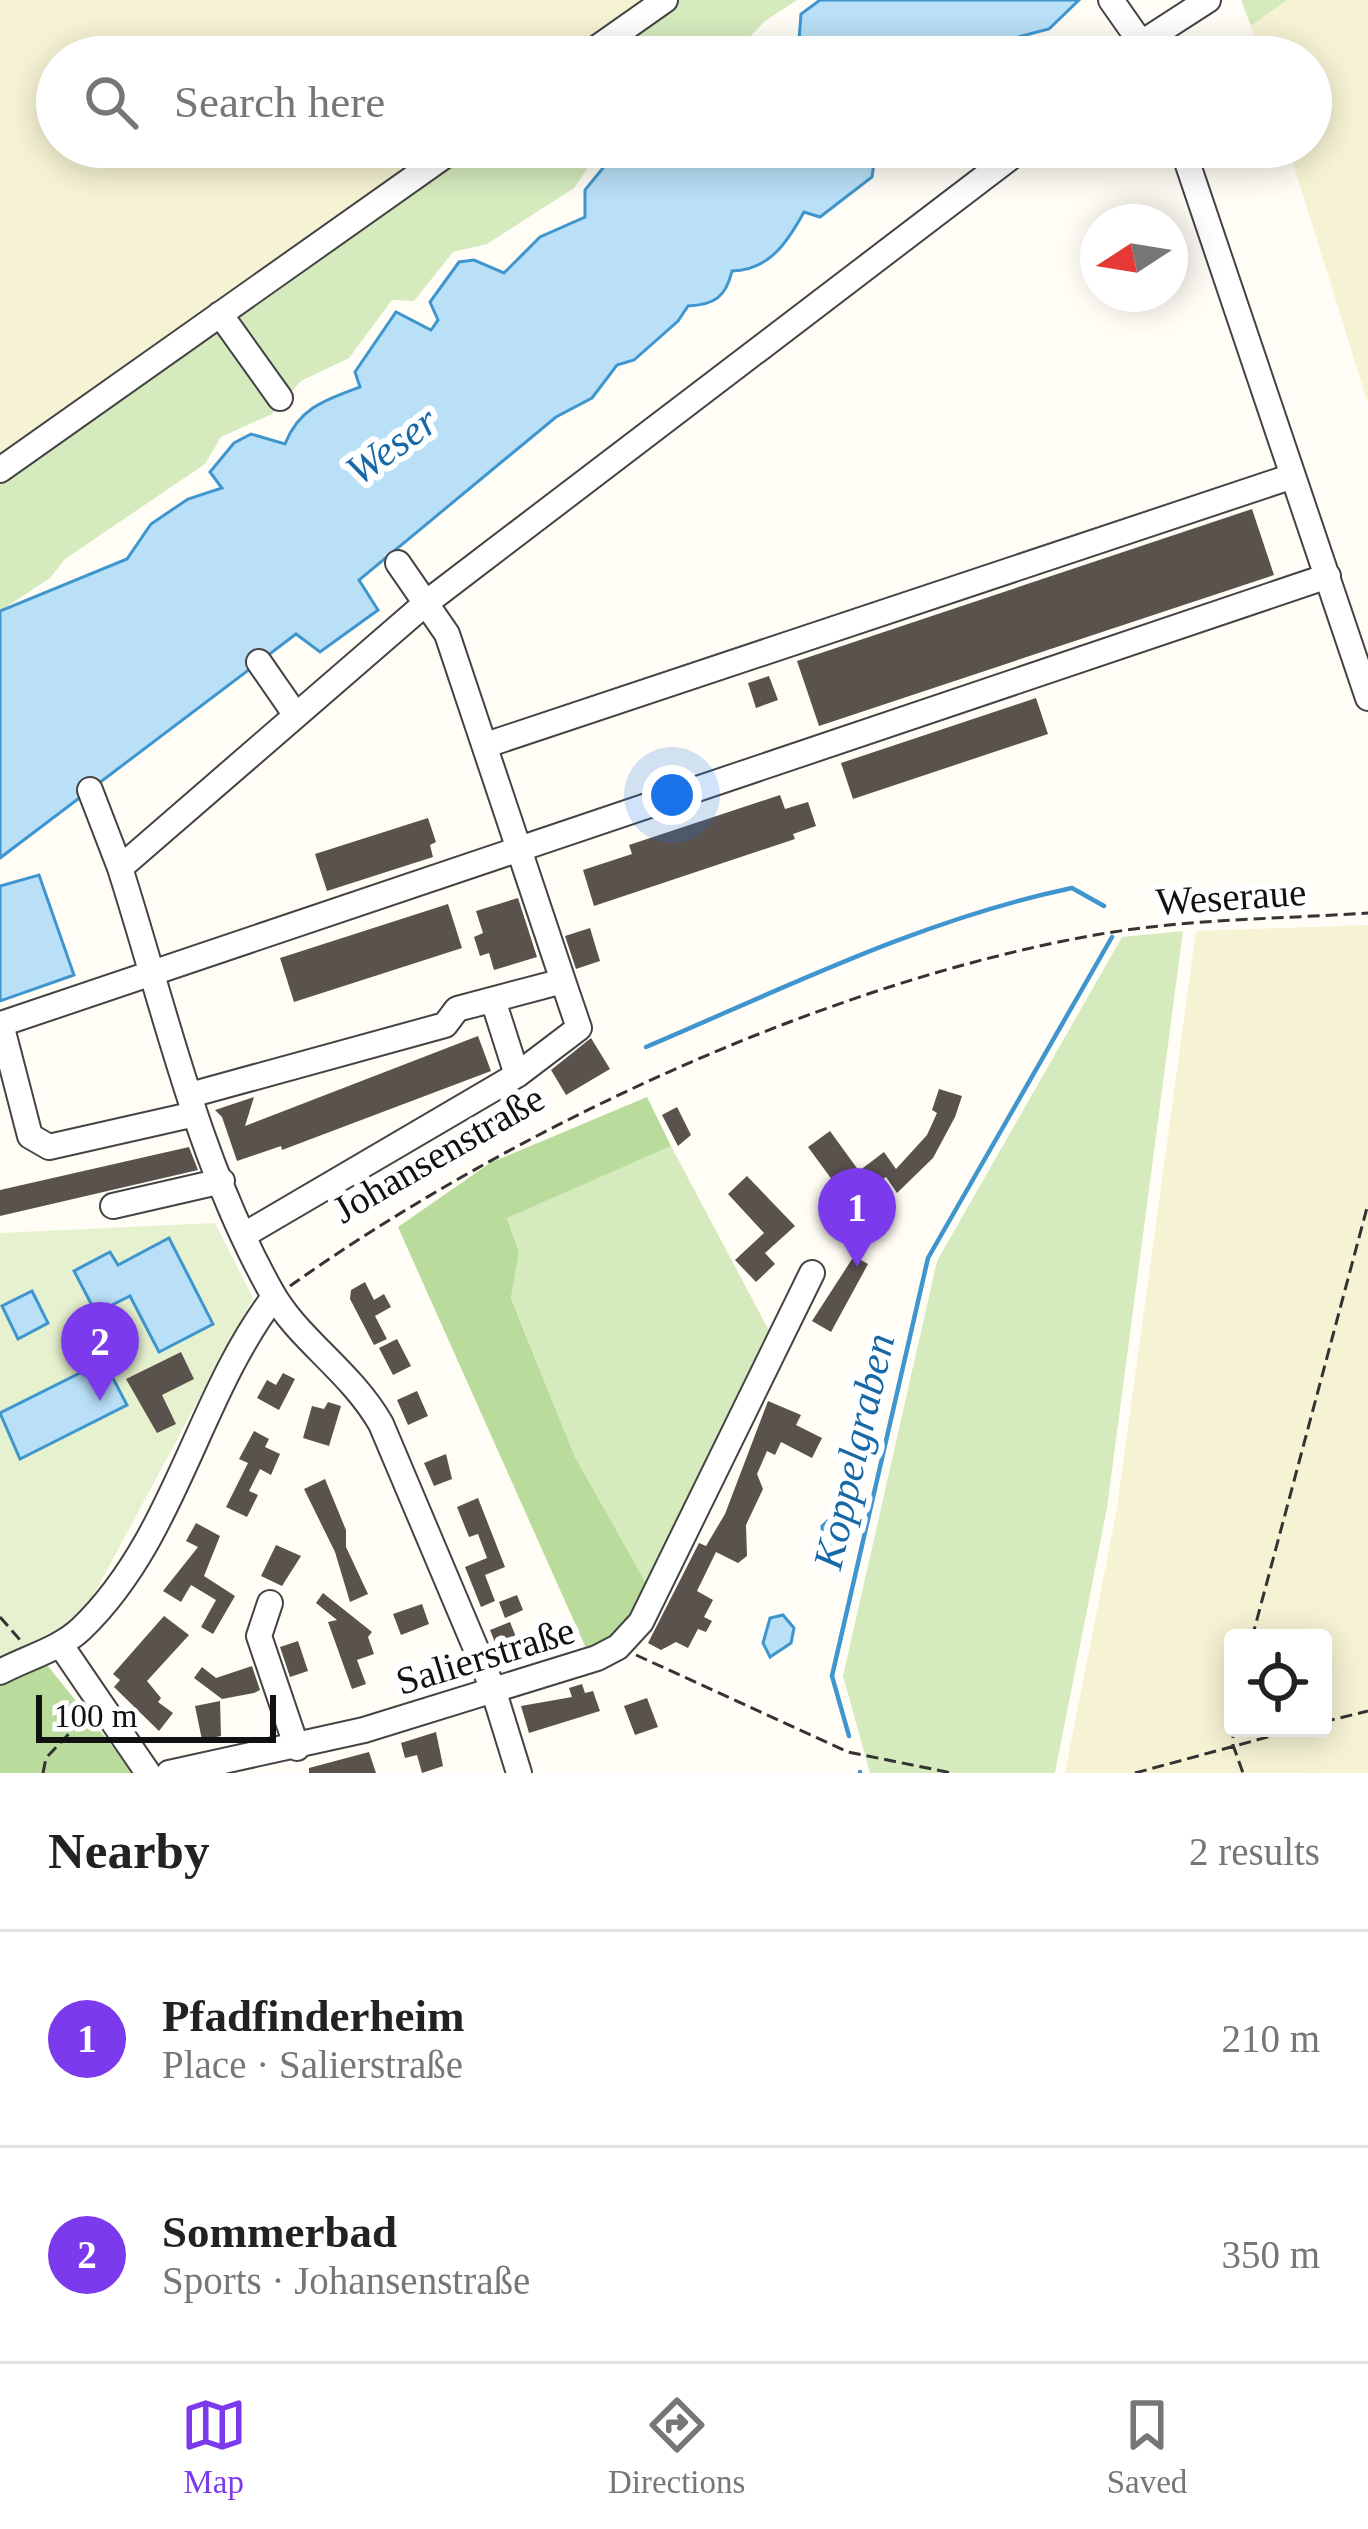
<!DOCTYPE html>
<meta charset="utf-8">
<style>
:root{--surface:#fff;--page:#f6f6f6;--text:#222;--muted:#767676;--line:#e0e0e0;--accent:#7c3aed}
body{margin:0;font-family:"Times New Roman",serif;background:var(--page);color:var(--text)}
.controls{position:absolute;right:36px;bottom:36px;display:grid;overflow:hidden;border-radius:12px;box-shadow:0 6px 30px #0003}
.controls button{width:108px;height:108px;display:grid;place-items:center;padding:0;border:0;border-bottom:3px solid var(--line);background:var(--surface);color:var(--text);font:60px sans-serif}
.compass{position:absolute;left:1080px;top:204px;width:108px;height:108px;border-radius:50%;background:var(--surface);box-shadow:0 6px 30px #0003;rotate:258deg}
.scale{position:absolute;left:36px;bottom:30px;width:240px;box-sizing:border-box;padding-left:12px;border:6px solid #111;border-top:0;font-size:33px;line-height:42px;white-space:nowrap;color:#111;-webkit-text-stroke:9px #fff;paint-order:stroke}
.you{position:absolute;left:672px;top:795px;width:42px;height:42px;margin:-30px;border:9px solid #fff;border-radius:50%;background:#1a73e8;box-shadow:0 0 0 18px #1a73e833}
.badge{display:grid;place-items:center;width:78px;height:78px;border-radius:50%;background:var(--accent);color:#fff;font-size:39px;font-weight:700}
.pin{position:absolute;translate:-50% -99px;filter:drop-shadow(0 3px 6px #0008)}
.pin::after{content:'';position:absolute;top:63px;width:42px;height:36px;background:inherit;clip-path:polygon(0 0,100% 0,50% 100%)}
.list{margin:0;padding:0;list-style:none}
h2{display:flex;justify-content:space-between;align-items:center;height:156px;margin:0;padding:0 48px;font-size:51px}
h2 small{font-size:39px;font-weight:400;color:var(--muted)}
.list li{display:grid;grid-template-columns:78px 1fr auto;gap:36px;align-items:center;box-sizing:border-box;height:216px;padding:0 48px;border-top:3px solid var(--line)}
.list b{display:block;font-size:45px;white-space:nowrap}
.list p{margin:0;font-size:39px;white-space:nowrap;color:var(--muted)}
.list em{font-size:39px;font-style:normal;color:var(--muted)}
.icon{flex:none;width:66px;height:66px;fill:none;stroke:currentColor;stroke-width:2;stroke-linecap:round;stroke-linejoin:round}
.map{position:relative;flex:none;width:1368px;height:1773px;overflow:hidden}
.search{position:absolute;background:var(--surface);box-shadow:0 6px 30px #0003;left:36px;right:36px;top:36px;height:132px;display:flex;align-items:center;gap:30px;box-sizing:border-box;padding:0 42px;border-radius:66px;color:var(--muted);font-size:45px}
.sheet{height:588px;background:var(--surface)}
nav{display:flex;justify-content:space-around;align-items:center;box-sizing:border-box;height:168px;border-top:3px solid var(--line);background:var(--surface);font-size:33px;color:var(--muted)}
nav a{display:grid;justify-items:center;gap:6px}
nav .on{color:var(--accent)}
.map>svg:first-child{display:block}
</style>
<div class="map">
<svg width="1368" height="1773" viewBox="0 0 1368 1773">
<rect width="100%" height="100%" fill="#fffdf5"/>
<path fill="#f6f3d4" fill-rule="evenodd" d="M 0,0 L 652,0 L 571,57 L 57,57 L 57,147 L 444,147 L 0,460 Z
M 1287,0 L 1368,0 L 1368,404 L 1288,147 L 1311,147 L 1311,57 L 1261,57 L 1251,26 Z
M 1368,925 L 1368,1773 L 1065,1773 L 1117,1508 L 1196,931 ZM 1323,1638 L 1323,1728 L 1233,1728 L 1233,1638 Z"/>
<path fill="#d5ebbd" d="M 675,0 L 797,0 L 765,21 L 730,57 L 594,57 Z
M 1241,0 L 1287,0 L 1251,26 Z
M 467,147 L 602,147 L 574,188 L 487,244 L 453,252 L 414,301 L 392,300 L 349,358 L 301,381 L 272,414 L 221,437 L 205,464 L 65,559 L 50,578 L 0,611 L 0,477 Z
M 1183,931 L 1107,1508 L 1055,1773 L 870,1773 L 843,1676 L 937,1261 L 1122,937 Z
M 671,1146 L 774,1340 L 650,1590 L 575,1457 L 511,1297 L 519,1252 L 507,1217 Z"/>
<path fill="#b9dc9c" d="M 647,1097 L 671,1146 L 507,1218 L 519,1252 L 511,1298 L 575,1457 L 650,1590 L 642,1609 L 590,1657 L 398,1227 L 490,1163 Z
M 43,1660 L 134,1773 L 0,1773 L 0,1679 Z"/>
<path fill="#e6f2cf" d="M 215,1223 L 253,1298 L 92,1598 L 76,1620 L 0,1658 L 0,1233 Z"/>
<path fill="#b9e0f7" stroke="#3f96cf" stroke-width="3" d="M 820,0 L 1079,0 L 1049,29 L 1018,37 L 1008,57 L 755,57 L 772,41 L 799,40 L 801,14 Z
M 657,147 L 906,147 L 875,156 L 872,177 L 820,217 L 804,212 C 787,243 769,270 732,271 C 726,297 714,305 688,306 L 678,321 L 634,360 L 617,365 L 592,398 L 556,417 L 359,580 L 378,610 L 320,652 L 296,634 L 0,858 L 0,611 L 127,559 L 151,524 L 188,499 L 222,488 L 210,472 L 234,443 L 251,434 L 285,444 C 299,408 325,400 360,387 L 355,372 L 396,312 L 431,330 L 438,320 L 430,302 L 459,262 L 474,260 L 504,273 L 540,237 L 585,217 L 585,190 L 611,158 L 656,162 Z
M 39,875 L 74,975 L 0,1001 L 0,886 Z
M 169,1238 L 213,1324 L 159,1352 L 130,1296 L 96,1313 L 74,1271 L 110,1252 L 118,1265 Z
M 32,1291 L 48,1323 L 18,1339 L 2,1306 Z
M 104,1361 L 127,1405 L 20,1459 L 0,1413 Z
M 835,1514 L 848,1525 L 840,1553 L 823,1545 L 822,1526 Z
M 783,1615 L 794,1628 L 791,1643 L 770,1657 L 763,1643 L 770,1618 Z"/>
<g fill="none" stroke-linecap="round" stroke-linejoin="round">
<path stroke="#3f96cf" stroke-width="4.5" d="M 646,1047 C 785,988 923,919 1072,888 L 1104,906
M 849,1736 L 832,1676 L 928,1258 L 1112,937
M 860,1772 L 860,1773"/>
</g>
<path fill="#5a524d" d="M 1252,509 L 1274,575 L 819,726 L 797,661 Z
M 769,676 L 778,700 L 756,708 L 748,683 Z
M 1036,698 L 1048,734 L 853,799 L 841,763 Z
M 780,795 L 785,809 L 808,802 L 816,826 L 793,834 L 795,839 L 594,906 L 583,870 L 632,854 L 629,845 Z
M 428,818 L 436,842 L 430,845 L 433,857 L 327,891 L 315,854 Z
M 518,898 L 537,957 L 494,970 L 489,953 L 480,956 L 474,937 L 483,933 L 476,911 Z
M 448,904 L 462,948 L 294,1002 L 280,958 Z
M 590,928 L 600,961 L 576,969 L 565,936 Z
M 478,1036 L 491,1071 L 282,1150 L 281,1146 L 237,1161 L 222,1117 L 215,1110 L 254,1097 L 245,1126 Z
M 591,1038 L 610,1069 L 566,1095 L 551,1070 Z
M 939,1089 L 962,1096 L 955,1117 L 933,1158 L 897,1193 L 886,1177 L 855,1198 L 846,1190 L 841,1192 L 808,1147 L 830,1131 L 859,1171 L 884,1152 L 896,1169 L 927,1135 L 937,1113 L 932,1110 Z
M 677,1107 L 691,1135 L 678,1146 L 662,1115 Z
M 189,1147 L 198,1170 L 0,1216 L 0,1190 Z
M 747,1176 L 795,1226 L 765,1253 L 775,1264 L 756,1282 L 735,1260 L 764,1233 L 728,1194 Z
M 854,1256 L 868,1264 L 831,1332 L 812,1321 Z
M 365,1282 L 374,1300 L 384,1294 L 391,1307 L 375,1316 L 387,1339 L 374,1345 L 350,1299 L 351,1290 Z
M 397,1339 L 411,1366 L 393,1375 L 379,1348 Z
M 181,1352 L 194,1379 L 162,1395 L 176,1424 L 157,1433 L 126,1379 Z
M 283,1373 L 295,1379 L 279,1410 L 257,1398 L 267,1380 L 276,1385 Z
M 417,1391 L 428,1416 L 408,1425 L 397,1400 Z
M 768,1401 L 801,1415 L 796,1425 L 822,1438 L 812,1458 L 781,1442 L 775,1455 L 767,1451 L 757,1474 L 763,1489 L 746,1525 L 747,1556 L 738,1563 L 716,1552 L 697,1591 L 713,1600 L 704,1617 L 712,1621 L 706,1632 L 698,1629 L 688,1648 L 676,1642 L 661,1650 L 648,1643 L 699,1543 L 706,1546 L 725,1514 Z
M 328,1402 L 341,1406 L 329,1446 L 303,1438 L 312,1406 L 324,1409 Z
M 254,1431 L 269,1439 L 265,1447 L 280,1454 L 271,1475 L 260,1469 L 249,1491 L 258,1495 L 247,1517 L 226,1507 L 248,1463 L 239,1459 Z
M 446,1454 L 452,1479 L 434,1486 L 424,1463 Z
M 325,1479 L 346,1530 L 346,1547 L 368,1594 L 350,1602 L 335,1552 L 304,1489 Z
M 478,1498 L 505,1567 L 485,1575 L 495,1601 L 481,1607 L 465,1567 L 487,1558 L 478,1534 L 469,1537 L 457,1507 Z
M 196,1523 L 220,1536 L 204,1576 L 235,1596 L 213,1634 L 201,1627 L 216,1600 L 191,1585 L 181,1602 L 163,1591 L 198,1547 L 186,1541 Z
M 276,1545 L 301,1556 L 282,1586 L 261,1576 Z
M 323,1593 L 372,1632 L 368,1637 L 374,1654 L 357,1660 L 366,1684 L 352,1689 L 328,1622 L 337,1620 L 316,1603 Z
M 517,1595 L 523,1610 L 505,1618 L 499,1602 Z
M 422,1604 L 429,1624 L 401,1635 L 393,1614 Z
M 164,1616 L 189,1635 L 147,1681 L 161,1698 L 158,1702 L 173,1713 L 159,1731 L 114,1687 L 120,1680 L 113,1674 Z
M 510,1622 L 520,1647 L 500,1655 L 490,1630 Z
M 298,1641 L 308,1671 L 290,1677 L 280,1647 Z
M 252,1666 L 260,1690 L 254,1693 L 222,1699 L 194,1678 L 202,1667 L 216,1678 Z
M 582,1684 L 585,1693 L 593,1691 L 600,1711 L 529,1733 L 521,1706 L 572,1697 L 569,1688 Z
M 647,1698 L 658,1727 L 635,1735 L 624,1706 Z
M 220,1701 L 221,1736 L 202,1740 L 195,1706 Z
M 436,1732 L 443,1766 L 422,1773 L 417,1755 L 405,1758 L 401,1743 Z
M 369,1752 L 376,1773 L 309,1773 L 309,1768 Z"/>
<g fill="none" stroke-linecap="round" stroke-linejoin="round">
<defs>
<path id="minor" d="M 1111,0 L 1151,57
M 1143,42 L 1208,0
M 584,57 L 665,0
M 1182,147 L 1368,698
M 220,314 L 280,398
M 0,470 L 457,147
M 259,662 L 295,714
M 486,745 L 1293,476
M 90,790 L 120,868
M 493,1000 L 517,1075
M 190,1095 L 445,1025 L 457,1009 L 563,981 L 447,634 L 398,563
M 195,1114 L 49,1147 L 30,1136 L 1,1024 L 1328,576
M 113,1206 L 222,1181
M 244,1235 L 517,1075 L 579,1028 L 563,981
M 270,1603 L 259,1636 L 297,1748
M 60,1644 L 148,1773
M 0,1672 C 26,1658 60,1649 81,1629 C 175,1539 197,1398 274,1297
M 169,1773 L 364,1730 L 597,1658 L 618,1647 L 641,1622 L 812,1273
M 519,1773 L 493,1689 L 381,1424 C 350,1370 298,1340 271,1291 C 198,1161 165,1009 120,868 L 426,603 L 1024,147"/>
</defs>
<use href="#minor" stroke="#444" stroke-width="28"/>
<path stroke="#333" stroke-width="3" stroke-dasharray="12 6" stroke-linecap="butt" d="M 290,1286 C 513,1128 825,983 1095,935 C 1184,919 1278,919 1368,913
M 0,1617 L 20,1640
M 1252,1638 L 1368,1204
M 636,1655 L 848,1752 L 952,1773
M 1233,1708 L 1233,1745 L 1243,1773
M 1323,1722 L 1368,1711
M 43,1773 L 46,1758 L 84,1718
M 1135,1773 L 1301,1728"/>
<use href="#minor" stroke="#fff" stroke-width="24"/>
</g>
<g text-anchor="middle" stroke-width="12" stroke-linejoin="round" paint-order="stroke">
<g font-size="39" fill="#111" stroke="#fff">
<text transform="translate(1231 896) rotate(-4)" y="14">Weseraue</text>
<text transform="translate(438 1153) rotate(-30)" y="14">Johansenstraße</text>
<text transform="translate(485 1655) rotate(-17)" y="14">Salierstraße</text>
</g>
<g font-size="42" font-style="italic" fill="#1768a6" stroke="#fff">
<text transform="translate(391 445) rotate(-36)" y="15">Weser</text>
<text transform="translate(853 1451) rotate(-77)" y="15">Koppelgraben</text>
</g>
</g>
</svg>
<div class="controls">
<button><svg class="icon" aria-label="locate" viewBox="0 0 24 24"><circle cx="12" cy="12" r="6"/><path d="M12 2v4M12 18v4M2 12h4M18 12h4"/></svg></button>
</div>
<svg class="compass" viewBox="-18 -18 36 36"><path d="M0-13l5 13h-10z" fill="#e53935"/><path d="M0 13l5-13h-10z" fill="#767676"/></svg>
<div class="scale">100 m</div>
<div class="you"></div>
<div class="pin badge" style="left:857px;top:1267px">1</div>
<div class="pin badge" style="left:100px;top:1401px">2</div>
<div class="search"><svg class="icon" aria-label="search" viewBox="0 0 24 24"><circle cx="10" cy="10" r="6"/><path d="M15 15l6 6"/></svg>Search here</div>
</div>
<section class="sheet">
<h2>Nearby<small>2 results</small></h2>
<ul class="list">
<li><span class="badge">1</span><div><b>Pfadfinderheim</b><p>Place · Salierstraße</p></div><em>210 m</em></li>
<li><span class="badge">2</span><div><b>Sommerbad</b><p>Sports · Johansenstraße</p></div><em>350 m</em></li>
</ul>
</section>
<nav>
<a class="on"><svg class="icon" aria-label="map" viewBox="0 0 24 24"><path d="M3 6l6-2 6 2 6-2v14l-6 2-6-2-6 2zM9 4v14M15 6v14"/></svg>Map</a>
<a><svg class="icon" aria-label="directions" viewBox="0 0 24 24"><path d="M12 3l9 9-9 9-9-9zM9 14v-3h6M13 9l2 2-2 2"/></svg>Directions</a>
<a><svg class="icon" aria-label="saved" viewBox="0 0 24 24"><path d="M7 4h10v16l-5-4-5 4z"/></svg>Saved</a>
</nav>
